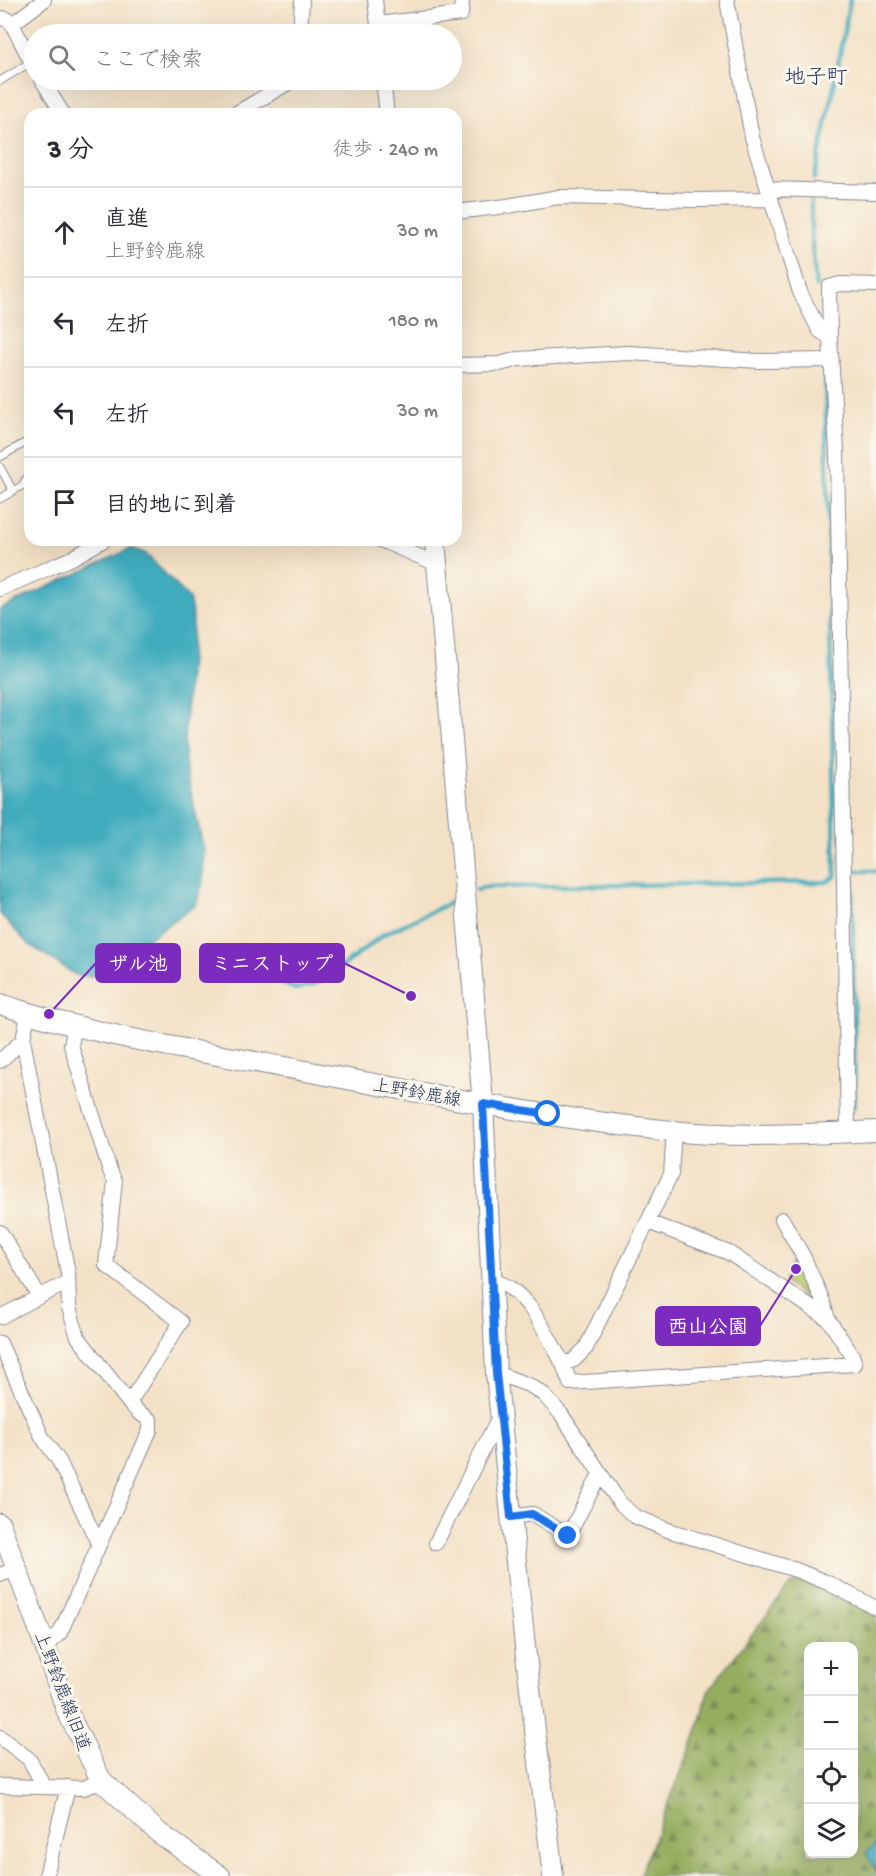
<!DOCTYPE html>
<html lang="ja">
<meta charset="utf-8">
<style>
:root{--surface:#fff;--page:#f2f2f3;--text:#2b2b33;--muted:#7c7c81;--line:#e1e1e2}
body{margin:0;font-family:"Gochi Hand","Klee One",sans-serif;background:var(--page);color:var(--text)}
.controls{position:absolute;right:18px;bottom:18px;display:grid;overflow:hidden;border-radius:12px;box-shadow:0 6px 24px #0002}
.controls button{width:54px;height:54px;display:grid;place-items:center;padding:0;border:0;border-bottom:2px solid var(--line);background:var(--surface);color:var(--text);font:30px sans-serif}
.stop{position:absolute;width:18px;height:18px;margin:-14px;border:4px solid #1a73e8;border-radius:50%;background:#fff}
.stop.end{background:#1a73e8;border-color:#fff;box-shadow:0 2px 6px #0008}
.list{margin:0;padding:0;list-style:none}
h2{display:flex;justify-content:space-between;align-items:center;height:78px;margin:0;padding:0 24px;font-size:26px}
h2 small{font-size:20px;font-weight:400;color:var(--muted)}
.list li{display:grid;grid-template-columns:39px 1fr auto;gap:18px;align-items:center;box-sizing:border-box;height:90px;padding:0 24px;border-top:2px solid var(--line)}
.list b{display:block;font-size:22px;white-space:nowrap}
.list p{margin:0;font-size:20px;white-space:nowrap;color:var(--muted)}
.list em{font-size:20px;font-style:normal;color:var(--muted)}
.icon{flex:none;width:33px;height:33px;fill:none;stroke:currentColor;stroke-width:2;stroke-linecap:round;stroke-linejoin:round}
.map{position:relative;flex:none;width:876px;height:1876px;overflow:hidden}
.search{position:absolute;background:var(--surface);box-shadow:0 6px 24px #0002;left:24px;top:24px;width:438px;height:66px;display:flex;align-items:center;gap:15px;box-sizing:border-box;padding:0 21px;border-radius:33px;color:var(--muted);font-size:22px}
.panel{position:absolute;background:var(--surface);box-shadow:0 6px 24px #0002;left:24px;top:108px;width:438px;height:438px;border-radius:18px}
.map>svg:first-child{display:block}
</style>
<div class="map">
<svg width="876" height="1876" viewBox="0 0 876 1876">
<defs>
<pattern id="forest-firs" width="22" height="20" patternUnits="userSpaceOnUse" patternTransform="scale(1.5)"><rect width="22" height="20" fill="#95ad5f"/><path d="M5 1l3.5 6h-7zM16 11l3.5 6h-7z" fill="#798d52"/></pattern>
<pattern id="park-crowns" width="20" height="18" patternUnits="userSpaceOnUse" patternTransform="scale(1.5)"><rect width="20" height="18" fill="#bcc96b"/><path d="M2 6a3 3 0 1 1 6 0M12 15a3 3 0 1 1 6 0" fill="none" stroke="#a1ad5f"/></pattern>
</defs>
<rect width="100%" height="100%" fill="#fbf7ec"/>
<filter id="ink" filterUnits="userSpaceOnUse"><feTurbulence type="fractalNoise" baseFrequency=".0167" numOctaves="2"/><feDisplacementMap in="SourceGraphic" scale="12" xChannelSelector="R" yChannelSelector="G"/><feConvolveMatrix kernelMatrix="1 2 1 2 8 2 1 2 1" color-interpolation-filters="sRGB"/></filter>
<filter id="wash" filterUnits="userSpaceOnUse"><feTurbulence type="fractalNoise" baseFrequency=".008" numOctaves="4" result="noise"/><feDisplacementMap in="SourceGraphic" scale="24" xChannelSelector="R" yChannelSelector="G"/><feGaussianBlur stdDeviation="1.35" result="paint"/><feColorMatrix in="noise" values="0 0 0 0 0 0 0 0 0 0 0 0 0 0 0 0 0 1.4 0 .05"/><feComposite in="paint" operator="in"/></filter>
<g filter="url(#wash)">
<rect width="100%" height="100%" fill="#f3e1c6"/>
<path fill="url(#forest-firs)" stroke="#586e5e" stroke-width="1.5" fill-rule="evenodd" d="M 806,1579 L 876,1615 L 876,1843 L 866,1853 L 876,1872 L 876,1876 L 639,1876 L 695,1738 L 708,1691 L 790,1585 ZM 808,1646 L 854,1646 L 854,1854 L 808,1854 Z"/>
<path fill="url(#park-crowns)" stroke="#6c7c64" stroke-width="1.5" d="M 796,1256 L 814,1293 L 810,1300 L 784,1282 Z"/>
<path fill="#3facbd" stroke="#2d6e8e" stroke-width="1.5" d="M 132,548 L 146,554 L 189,598 L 193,618 L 184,740 L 186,770 L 204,850 L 203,882 L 196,905 L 122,957 L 91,976 L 77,976 L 27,943 L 0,914 L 0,609 Z
M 876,1843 L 876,1871 L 866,1853 Z"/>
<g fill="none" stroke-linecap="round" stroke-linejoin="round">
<path stroke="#3facbd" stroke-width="4.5" d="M 814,179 L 831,101 L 850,0
M 811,199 L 811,233 L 816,286
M 825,361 L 835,871
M 850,871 L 876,871
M 852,871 L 855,1107
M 477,890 L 483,887 L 826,882 L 835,877 L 836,871
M 217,953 L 295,989 L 312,985 L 326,979 L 384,934 L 452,902"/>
</g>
</g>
<g filter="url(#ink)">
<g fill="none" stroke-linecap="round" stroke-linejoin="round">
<defs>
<path id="lane" d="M 0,81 L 31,62
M 0,457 L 30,440
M 0,467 L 13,491
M 0,499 L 28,482"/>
<path id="street" d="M 375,0 L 379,34
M 727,0 L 752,137 L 771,199 L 800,292 L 819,330 L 830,338 L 837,451 L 848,1132
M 0,18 L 7,19 L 12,24 L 34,67
M 12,24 L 44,0
M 378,24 L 461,14 L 462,0
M 300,34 L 302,0
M 42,80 L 63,114
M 383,80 L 387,114
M 235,114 L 293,80
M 768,189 L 876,192
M 456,212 L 507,206 L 559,197 L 696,200 L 771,199
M 830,338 L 829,287 L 840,284 L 876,285
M 456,365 L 500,364 L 518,359 L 629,353 L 760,361 L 832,360
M 28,482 L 30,485
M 380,540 L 437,564
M 0,589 L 72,558 L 104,540
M 28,1014 L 23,1040 L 68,1273 L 69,1308 L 78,1337 L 129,1403 L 138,1412 L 150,1420 L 150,1430 L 60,1633 L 45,1646
M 75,1025 L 71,1045 L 110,1171 L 115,1181 L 106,1265 L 181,1322 L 129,1403
M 0,1061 L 23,1040
M 674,1131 L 671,1174 L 586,1348 L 574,1360 L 563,1364 L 570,1383 L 855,1364 L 852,1355 L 828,1319 L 822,1299 L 804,1258 L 782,1219
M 648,1222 L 729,1253 L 828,1319
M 0,1232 L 39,1296
M 490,1281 C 525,1283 548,1337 563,1364
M 0,1317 L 68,1282
M 0,1343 L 42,1437 L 59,1461 L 98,1543
M 496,1373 L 531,1386 L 543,1394 L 561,1414 L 620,1503 L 634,1516 L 668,1530 L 796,1570 L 828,1583 L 876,1608
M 511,1517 L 533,1514 L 568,1536 L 600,1474
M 436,1543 L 500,1415
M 0,1575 L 16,1569
M 0,1737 L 29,1759 L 44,1786
M 0,1786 L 84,1788 L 101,1780
M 46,1876 L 68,1787"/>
<path id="secondary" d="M 435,540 L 483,1104 L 496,1373 L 526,1656 L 553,1876
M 0,1004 C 98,1037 204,1052 305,1071 C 427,1094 549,1118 672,1131 C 739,1138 809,1134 876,1131
M 0,1524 L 45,1646 L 66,1709 L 101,1780 L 159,1833 L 220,1876"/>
</defs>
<use href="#lane" stroke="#878892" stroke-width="9"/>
<use href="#street" stroke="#878892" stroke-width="16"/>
<use href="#secondary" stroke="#878892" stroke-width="22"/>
<use href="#lane" stroke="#fff" stroke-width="7"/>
<use href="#street" stroke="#fff" stroke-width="14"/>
<use href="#secondary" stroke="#fff" stroke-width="20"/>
</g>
</g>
<g fill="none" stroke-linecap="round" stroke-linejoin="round" filter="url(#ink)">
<path stroke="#1a73e8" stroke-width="8" d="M 548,1114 L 483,1104 L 496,1373 L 511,1517 L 532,1514 L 568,1536"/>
</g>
<g text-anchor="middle" stroke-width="6" stroke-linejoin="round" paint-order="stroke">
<g font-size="18" fill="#1b2f5e" stroke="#fbf7ec">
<text transform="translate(417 1092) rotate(10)" y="6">上野鈴鹿線</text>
<text transform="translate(63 1691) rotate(69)" y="6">上野鈴鹿線旧道</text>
</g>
<g font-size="21" fill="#1b2f5e" stroke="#fbf7ec">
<text x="816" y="83">地子町</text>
</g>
</g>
<path fill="none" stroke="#7b2cbf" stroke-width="2" d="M411 996L344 963M49 1014L96 963M796 1269L760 1326"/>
<g fill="#7b2cbf" stroke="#fbf7ec" stroke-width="2">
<circle cx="411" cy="996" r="6"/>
<circle cx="49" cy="1014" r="6"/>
<circle cx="796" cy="1269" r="6"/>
</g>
<g fill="#7b2cbf" stroke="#7b2cbf" stroke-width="2">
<rect x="200" y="944" width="144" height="38" rx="6"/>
<rect x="96" y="944" width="84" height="38" rx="6"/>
<rect x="656" y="1307" width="104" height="38" rx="6"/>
</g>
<g font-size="20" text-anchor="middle" font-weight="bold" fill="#fff">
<text x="272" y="970">ミニストップ</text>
<text x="138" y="970">ザル池</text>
<text x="708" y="1333">西山公園</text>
</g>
</svg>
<div class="controls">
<button>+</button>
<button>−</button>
<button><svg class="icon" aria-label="locate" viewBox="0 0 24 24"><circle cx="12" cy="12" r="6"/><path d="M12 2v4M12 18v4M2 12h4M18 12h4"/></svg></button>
<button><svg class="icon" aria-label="layers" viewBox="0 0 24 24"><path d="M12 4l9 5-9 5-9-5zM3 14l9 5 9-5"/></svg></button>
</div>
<div class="stop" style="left:548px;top:1114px"></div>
<div class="stop end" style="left:568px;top:1536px"></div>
<div class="search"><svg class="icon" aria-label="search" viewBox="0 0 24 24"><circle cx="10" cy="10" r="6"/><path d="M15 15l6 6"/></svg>ここで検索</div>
<section class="panel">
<h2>3 分<small>徒歩 · 240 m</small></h2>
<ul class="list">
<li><svg class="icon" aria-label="ahead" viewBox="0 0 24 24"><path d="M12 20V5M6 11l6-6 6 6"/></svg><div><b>直進</b><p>上野鈴鹿線</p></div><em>30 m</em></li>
<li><svg class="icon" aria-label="left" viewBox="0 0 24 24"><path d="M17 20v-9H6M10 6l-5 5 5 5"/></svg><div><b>左折</b></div><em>180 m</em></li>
<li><svg class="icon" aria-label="left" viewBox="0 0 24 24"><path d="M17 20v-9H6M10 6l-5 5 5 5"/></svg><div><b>左折</b></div><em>30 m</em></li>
<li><svg class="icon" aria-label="arrive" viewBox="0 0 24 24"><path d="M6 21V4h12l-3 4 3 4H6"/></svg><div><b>目的地に到着</b></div></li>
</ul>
</section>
</div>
